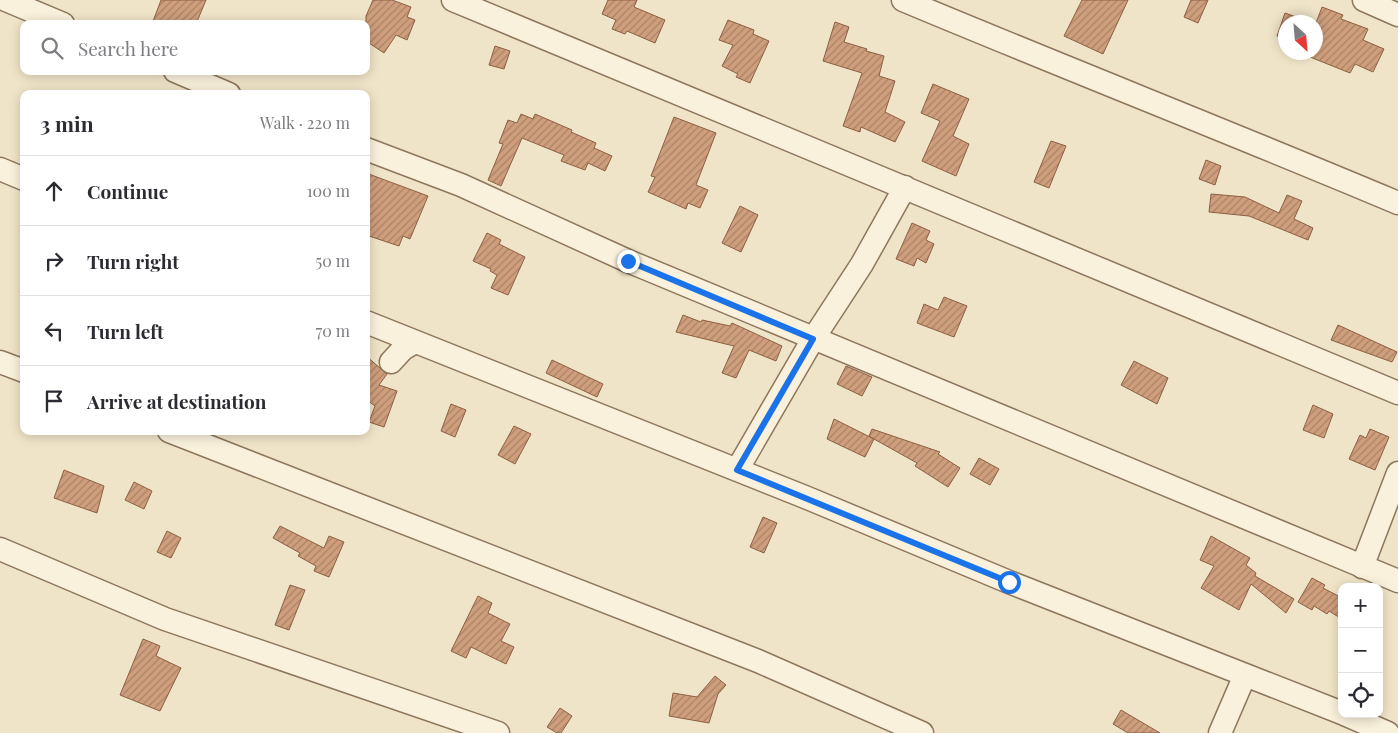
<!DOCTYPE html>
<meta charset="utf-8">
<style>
:root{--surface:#fff;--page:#f7f7f7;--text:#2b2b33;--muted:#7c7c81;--line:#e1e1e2}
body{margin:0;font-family:"Playfair Display",serif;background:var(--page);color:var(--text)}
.controls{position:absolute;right:15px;bottom:15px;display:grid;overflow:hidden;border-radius:10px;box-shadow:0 2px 12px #0003}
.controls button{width:45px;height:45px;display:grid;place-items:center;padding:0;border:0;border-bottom:1px solid var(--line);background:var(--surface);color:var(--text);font:25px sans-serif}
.compass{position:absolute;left:1278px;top:15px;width:45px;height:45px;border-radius:50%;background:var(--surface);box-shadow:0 2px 12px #0003;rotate:154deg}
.stop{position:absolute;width:15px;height:15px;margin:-11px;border:4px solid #1a73e8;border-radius:50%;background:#fff}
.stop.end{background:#1a73e8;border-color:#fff;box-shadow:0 1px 5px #0008}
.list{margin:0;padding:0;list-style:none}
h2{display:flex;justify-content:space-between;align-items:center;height:65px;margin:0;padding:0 20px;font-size:21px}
h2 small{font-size:16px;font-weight:400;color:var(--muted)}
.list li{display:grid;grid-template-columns:32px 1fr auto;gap:15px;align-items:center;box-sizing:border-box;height:70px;padding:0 20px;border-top:1px solid var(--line)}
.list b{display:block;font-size:19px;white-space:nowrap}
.list em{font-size:16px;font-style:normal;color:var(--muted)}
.icon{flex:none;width:28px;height:28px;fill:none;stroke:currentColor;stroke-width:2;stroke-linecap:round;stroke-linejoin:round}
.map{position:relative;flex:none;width:1398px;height:733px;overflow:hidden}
.search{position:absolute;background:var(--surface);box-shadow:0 2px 12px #0003;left:20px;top:20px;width:350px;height:55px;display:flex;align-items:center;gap:12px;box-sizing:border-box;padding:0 18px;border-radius:10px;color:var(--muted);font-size:19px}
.panel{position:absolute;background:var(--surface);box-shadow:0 2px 12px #0003;left:20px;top:90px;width:350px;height:345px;border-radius:10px}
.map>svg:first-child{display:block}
</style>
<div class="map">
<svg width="1398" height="733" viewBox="0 0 1398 733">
<defs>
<pattern id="building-hatch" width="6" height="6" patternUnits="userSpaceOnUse" patternTransform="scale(1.25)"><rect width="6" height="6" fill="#cf9f7d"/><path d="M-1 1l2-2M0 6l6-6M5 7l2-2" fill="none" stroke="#a98266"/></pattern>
</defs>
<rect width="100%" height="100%" fill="#f0e4c8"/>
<path fill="url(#building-hatch)" stroke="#8d5f41" d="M 161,0 L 206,0 L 196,24 L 152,24 Z
M 373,0 L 392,0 L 411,7 L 407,17 L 415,20 L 407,40 L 396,35 L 384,53 L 366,41 L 366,16 Z
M 608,0 L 637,0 L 634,7 L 665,20 L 655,43 L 627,31 L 625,34 L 612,29 L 616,20 L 602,14 Z
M 1082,0 L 1128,0 L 1103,54 L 1064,36 Z
M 1191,0 L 1208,0 L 1198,23 L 1184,17 Z
M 1322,7 L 1343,15 L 1341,19 L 1368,29 L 1363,40 L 1384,49 L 1373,72 L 1355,64 L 1350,73 L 1305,55 L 1306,52 L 1316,52 L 1316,23 Z
M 1285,13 L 1310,22 L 1286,22 L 1286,39 L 1277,36 Z
M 728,20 L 754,30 L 753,34 L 769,41 L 750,83 L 736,77 L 738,74 L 722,66 L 733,45 L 719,40 Z
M 835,22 L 849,27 L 844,42 L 867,49 L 866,51 L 884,56 L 879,76 L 895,81 L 885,112 L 905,122 L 895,142 L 861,127 L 860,132 L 843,126 L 862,73 L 823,61 Z
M 495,46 L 510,51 L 504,69 L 489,65 Z
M 933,84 L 969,99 L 953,136 L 969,144 L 956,176 L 922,161 L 940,121 L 921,113 Z
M 521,114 L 533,119 L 535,114 L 572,130 L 571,132 L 596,143 L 594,148 L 612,156 L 605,171 L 588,163 L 585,170 L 561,161 L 564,155 L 522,138 L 501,186 L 488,180 L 503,144 L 499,143 L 508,120 L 517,123 Z
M 674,117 L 716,133 L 696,185 L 708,190 L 700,208 L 688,203 L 686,209 L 648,192 L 655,177 L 651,176 Z
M 1051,141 L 1066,146 L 1049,188 L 1034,182 Z
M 1206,160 L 1221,166 L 1215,185 L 1199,179 Z
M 366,173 L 428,196 L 410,239 L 403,236 L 399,246 L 366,235 Z
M 1211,194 L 1245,197 L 1279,213 L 1287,195 L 1302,201 L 1294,219 L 1313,228 L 1308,240 L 1249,216 L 1209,212 Z
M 740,206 L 758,215 L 741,252 L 722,243 Z
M 912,223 L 930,231 L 926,240 L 934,244 L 926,263 L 917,258 L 914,266 L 896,259 Z
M 487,233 L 501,240 L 499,244 L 525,257 L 508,295 L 491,288 L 497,275 L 490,271 L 491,269 L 473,261 Z
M 944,297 L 967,306 L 954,337 L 917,323 L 924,304 L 938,310 Z
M 683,315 L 701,322 L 702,320 L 730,326 L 732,323 L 782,346 L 776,361 L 749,350 L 736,378 L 722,373 L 734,346 L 676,332 Z
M 1338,325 L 1397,352 L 1392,362 L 1331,340 Z
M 366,356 L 387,374 L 379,385 L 397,391 L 384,427 L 369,422 L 375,406 L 367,400 L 366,401 Z
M 552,360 L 603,384 L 597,397 L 546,373 Z
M 1134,361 L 1168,378 L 1157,404 L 1121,385 Z
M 846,366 L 872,377 L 862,396 L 837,384 Z
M 451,404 L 466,410 L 455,437 L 441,431 Z
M 1313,405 L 1333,414 L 1324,438 L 1303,430 Z
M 834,419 L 874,439 L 869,436 L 872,429 L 940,452 L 938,454 L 960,468 L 948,487 L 915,466 L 917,463 L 874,439 L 865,457 L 827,439 Z
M 514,426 L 531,434 L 515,464 L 498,455 Z
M 1370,429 L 1389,437 L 1375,470 L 1349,459 L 1360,435 L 1366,438 Z
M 979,458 L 999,469 L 990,485 L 970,474 Z
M 64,470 L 104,486 L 97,513 L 54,498 Z
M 134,482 L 152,491 L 144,509 L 125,500 Z
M 763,517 L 777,523 L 764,553 L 750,547 Z
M 280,526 L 324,548 L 329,536 L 344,542 L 329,577 L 314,571 L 316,566 L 298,556 L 300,553 L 273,538 Z
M 167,531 L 181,538 L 171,558 L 157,552 Z
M 1211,536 L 1250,558 L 1246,565 L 1256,573 L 1255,576 L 1294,599 L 1286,613 L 1251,584 L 1239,610 L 1201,588 L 1214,566 L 1200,560 Z
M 1312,578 L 1325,585 L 1323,588 L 1342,598 L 1342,619 L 1329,611 L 1327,614 L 1314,606 L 1312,610 L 1298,602 Z
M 290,585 L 305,590 L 289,630 L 275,625 Z
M 478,596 L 492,603 L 488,613 L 510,624 L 501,641 L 514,647 L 506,664 L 471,647 L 466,658 L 451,651 Z
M 143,639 L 160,646 L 156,656 L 181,668 L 160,711 L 120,695 Z
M 715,676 L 726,685 L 718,694 L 709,723 L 669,716 L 673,693 L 697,697 Z
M 560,708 L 572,716 L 561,733 L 557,733 L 547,727 Z
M 1121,710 L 1160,733 L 1128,733 L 1113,724 Z"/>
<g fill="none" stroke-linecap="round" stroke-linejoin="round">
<defs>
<path id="street" d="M 6,0 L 63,24
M 453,0 L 1398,393
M 903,0 C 1068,69 1234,134 1398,203
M 1364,0 L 1398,15
M 175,71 L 229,94
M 366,149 L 461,185 L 628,261 L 1398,581
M 0,169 L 24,179
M 366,322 L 805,497 L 1009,582 L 1342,713
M 0,362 L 24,371
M 391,362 L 403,349 L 415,342
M 169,431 L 758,661 L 922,733
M 737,470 L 813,339 L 862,264 L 905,187
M 0,549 L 165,619 L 498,733
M 1362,567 L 1398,473
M 1344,714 L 1388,733
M 1220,733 L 1245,675"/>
</defs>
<use href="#street" stroke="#8d765c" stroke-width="25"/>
<use href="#street" stroke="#faf1dc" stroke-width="22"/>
</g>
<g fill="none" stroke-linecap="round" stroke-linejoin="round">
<path stroke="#1a73e8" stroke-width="6" d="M 628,261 L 813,339 L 737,470 L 1009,582"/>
</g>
</svg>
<div class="controls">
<button>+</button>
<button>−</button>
<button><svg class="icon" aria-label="locate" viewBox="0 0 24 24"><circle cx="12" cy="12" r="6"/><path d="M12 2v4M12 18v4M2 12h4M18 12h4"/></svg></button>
</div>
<svg class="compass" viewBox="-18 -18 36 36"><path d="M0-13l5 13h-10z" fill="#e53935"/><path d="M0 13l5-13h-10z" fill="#7c7c81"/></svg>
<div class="stop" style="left:1009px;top:582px"></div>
<div class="stop end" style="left:628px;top:261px"></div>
<div class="search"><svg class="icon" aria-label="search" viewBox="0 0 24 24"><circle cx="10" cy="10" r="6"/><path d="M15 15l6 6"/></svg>Search here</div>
<section class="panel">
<h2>3 min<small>Walk · 220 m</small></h2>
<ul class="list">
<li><svg class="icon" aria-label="ahead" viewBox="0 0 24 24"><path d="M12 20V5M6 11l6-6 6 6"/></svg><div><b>Continue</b></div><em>100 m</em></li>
<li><svg class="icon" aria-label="right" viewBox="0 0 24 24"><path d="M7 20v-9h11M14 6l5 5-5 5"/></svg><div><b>Turn right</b></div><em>50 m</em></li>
<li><svg class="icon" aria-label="left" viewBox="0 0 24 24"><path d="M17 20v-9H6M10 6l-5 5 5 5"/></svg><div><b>Turn left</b></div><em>70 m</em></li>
<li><svg class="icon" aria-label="arrive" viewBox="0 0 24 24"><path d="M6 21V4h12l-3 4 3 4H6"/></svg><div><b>Arrive at destination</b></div></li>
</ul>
</section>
</div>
